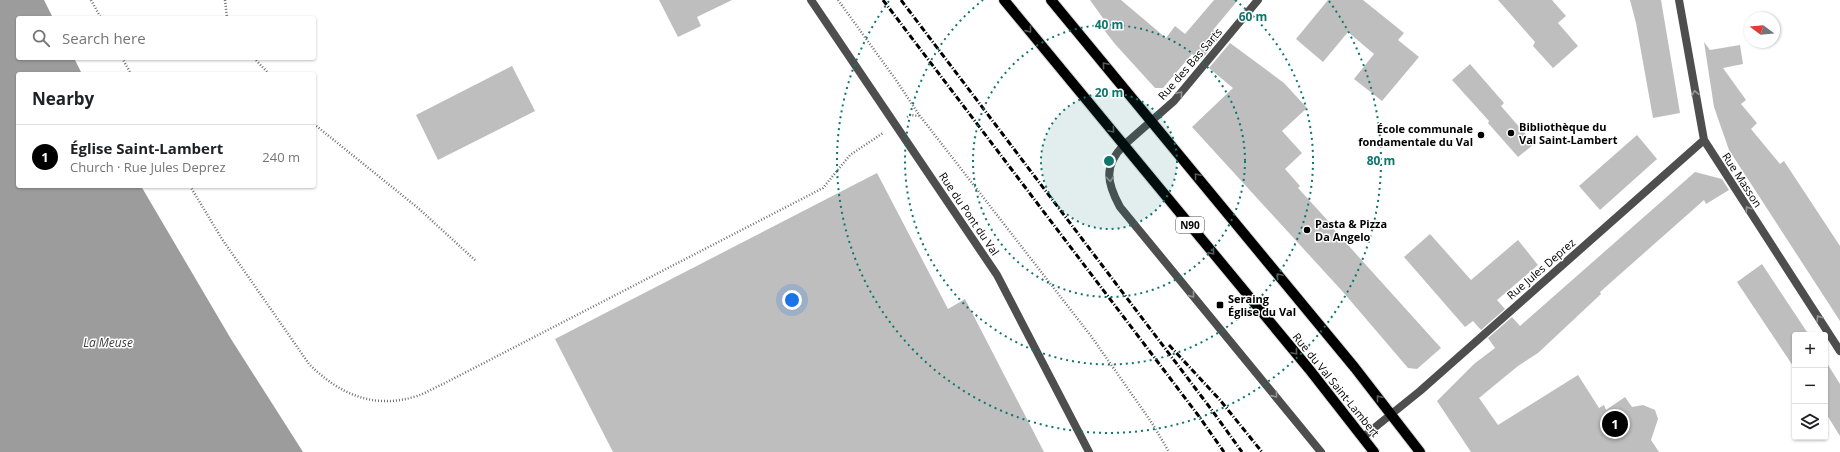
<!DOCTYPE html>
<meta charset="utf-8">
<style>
:root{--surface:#fff;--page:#f6f6f6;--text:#202124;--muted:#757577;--line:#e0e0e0;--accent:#000}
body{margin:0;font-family:"Open Sans",sans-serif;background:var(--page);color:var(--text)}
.controls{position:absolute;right:12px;bottom:12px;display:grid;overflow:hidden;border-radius:4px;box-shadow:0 1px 3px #0004}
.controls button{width:36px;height:36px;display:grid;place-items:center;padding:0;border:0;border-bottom:1px solid var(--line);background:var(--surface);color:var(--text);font:20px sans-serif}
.compass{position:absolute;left:1744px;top:12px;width:36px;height:36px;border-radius:50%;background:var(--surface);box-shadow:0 1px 3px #0004;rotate:286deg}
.you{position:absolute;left:792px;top:300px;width:14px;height:14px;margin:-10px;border:3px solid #fff;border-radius:50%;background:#1a73e8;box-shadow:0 0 0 6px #1a73e833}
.badge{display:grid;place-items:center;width:26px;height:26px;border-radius:50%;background:var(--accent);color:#fff;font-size:13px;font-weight:700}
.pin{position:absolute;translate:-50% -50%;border:2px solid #fff;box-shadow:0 1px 4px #0006}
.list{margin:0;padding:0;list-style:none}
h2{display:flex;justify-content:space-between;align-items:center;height:52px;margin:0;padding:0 16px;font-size:17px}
h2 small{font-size:13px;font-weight:400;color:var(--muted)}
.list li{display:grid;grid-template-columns:26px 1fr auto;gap:12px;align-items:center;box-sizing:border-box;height:64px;padding:0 16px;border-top:1px solid var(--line)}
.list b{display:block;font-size:15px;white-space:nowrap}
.list p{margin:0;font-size:13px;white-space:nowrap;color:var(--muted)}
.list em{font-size:13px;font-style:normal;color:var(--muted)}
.icon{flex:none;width:22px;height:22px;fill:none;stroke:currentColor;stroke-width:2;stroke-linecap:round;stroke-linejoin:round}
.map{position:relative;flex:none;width:1840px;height:452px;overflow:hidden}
.search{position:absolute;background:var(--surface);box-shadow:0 1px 3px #0004;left:16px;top:16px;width:300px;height:44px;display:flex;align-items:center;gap:10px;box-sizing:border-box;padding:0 14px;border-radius:4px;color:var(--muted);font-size:15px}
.panel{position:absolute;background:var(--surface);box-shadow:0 1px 3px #0004;left:16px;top:72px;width:300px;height:116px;border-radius:4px}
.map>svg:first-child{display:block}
</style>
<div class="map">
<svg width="1840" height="452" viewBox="0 0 1840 452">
<rect width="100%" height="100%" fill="#fff"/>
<path fill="#9c9c9c" d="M 0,0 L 44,0 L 53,18 L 18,18 L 18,58 L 74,58 L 82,74 L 18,74 L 18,186 L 141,186 L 231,339 L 303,452 L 0,452 Z"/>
<path fill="#bebebe" d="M 659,0 L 732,0 L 697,17 L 701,26 L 678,37 Z
M 1090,0 L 1121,0 L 1166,38 L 1175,26 L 1185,34 L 1214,0 L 1238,0 L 1213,30 L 1221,36 L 1200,61 L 1192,54 L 1163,88 L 1155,88 L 1115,44 L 1101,26 L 1105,21 Z
M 1328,0 L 1363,0 L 1404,33 L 1398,40 L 1419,57 L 1382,101 L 1354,79 L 1374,54 L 1348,32 L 1323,62 L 1296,39 Z
M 1498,0 L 1552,0 L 1566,16 L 1558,23 L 1578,46 L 1553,68 L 1533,46 L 1535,42 Z
M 1630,0 L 1661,0 L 1680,113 L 1653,118 L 1636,23 Z
M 1704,42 L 1710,50 L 1740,45 L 1743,64 L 1723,68 L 1746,100 L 1741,104 L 1757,123 L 1751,129 L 1780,164 L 1784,161 L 1840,246 L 1840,321 L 1729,150 L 1714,107 Z
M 1230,43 L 1284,83 L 1307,108 L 1282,131 L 1302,153 L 1285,169 L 1300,186 L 1298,188 L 1330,223 L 1329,224 L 1441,348 L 1417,369 L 1408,368 L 1343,292 L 1192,127 L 1233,88 L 1209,68 Z
M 1470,64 L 1504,103 L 1501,106 L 1534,144 L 1518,157 L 1488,123 L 1489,121 L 1452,80 Z
M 512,66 L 535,111 L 438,160 L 416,115 Z
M 1637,135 L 1657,159 L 1600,210 L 1579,186 Z
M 1695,172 L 1722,179 L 1729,190 L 1706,204 L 1704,200 L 1600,292 L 1601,294 L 1538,353 L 1518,366 L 1479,398 L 1498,425 L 1578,375 L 1599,408 L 1604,405 L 1606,410 L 1625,397 L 1632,407 L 1643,405 L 1655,410 L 1658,419 L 1651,440 L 1659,452 L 1471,452 L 1437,401 L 1474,364 L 1495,348 L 1488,338 L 1512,317 L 1520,326 Z
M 877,173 L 948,309 L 965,299 L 1044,452 L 613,452 L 555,339 Z
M 1430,234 L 1471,280 L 1518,240 L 1538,265 L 1497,300 L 1505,309 L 1481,330 L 1473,321 L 1465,327 L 1404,257 Z
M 1762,264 L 1809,335 L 1795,335 L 1795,369 L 1737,282 Z
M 1825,360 L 1840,384 L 1840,436 L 1825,412 Z"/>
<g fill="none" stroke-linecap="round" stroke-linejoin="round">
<defs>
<path id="primary" d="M 1004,0 L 1309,369 L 1374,452
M 1051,0 L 1355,368 L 1420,452"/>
</defs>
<use href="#primary" stroke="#dbdbdb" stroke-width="12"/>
<path stroke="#707070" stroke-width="2.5" stroke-dasharray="1 2" stroke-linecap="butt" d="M 91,0 L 101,18
M 225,0 L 227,18
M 838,0 L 896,80 L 920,116 L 1091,336 L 1152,423 L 1169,452
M 122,58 L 131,74
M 254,58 L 269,74
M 907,117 L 910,115 L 920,116
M 314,124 L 418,208 L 476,261
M 190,186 L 222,239 L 309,364 C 339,394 374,410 417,396 C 426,393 436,387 445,383 L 823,188 L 850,155 L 883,133"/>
<path stroke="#4e4e4e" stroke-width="8" d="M 1124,145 C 1103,166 1107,183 1120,207 L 1321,452"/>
<path stroke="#4e4e4e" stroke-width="8" d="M 811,0 L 997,275 L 1089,452
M 1679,0 L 1704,140 L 1840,351
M 1124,145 L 1174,101 L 1258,0
M 1363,437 L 1420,391 L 1704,140"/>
<use href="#primary" stroke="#000" stroke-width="10"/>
<path stroke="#000" stroke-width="3" stroke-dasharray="6 2 1 2" stroke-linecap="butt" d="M 883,0 L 1198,415 L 1224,452
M 901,0 L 1211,409 L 1242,452
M 1169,345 L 1220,400 L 1262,452"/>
</g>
<defs><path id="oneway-chevron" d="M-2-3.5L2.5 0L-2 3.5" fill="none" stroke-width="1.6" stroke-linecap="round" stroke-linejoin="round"/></defs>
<g stroke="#595959">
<use href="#oneway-chevron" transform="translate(1029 30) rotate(51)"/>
<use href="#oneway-chevron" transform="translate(1105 65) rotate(-130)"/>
<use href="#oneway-chevron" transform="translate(1112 130) rotate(50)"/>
<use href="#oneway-chevron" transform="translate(1197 176) rotate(-130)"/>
<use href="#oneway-chevron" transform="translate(1212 252) rotate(51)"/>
<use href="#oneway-chevron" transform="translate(1279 276) rotate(-130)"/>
<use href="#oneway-chevron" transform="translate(1295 352) rotate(50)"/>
<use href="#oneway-chevron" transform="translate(1379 398) rotate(-129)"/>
</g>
<g stroke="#959595">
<use href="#oneway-chevron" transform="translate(1695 93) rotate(-100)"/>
<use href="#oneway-chevron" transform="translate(1180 94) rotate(-50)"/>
<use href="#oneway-chevron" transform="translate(1110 179) rotate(86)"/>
<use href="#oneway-chevron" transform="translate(1748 209) rotate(-123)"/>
<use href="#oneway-chevron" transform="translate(1192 295) rotate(51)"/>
<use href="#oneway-chevron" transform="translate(1819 318) rotate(-123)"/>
<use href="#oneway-chevron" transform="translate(1275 395) rotate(51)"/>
</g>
<circle cx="1109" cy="161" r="68" fill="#0f766e" fill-opacity=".12"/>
<g fill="none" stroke="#0f766e" stroke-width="2" stroke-dasharray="2 4">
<circle cx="1109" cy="161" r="68"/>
<circle cx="1109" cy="161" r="136"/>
<path d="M1235 0A204 204 0 1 1 983 0"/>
<path d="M1329 1A272 272 0 1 1 889 1"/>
</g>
<g fill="#000" stroke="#fff" stroke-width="1.5">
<circle cx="1511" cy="133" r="4"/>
<circle cx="1481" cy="135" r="4"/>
<circle cx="1307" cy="230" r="4"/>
<rect x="1216" y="301" width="8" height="8" rx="2"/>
</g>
<g text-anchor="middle" stroke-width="3" stroke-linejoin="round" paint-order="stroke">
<rect fill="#fff" stroke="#4c4c4c" stroke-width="1" x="1176" y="217" width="28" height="16" rx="3"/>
<g font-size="10" font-weight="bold" fill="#000">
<text x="1190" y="229">N90</text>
</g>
<g font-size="11" fill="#000" stroke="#fff">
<text transform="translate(1190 64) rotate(-49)" y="4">Rue des Bas Sarts</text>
<text transform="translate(1742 180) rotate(57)" y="4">Rue Masson</text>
<text transform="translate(969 214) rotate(56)" y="4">Rue du Pont du Val</text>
<text transform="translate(1541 269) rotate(-41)" y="4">Rue Jules Deprez</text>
<text transform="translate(1336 385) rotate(51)" y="4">Rue du Val Saint-Lambert</text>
</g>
<g font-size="11" font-weight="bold" fill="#000" stroke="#fff" text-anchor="start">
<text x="1519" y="131">Bibliothèque du<tspan x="1519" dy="13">Val Saint-Lambert</tspan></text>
<text x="1473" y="133" text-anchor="end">École communale<tspan x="1473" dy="13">fondamentale du Val</tspan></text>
<text x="1315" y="228">Pasta &amp; Pizza<tspan x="1315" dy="13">Da Angelo</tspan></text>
<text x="1228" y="303">Seraing<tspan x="1228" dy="13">Église du Val</tspan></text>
</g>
<g font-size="12" font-style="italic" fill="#3d3d3d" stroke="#fff">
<text x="108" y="347">La Meuse</text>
</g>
</g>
<circle cx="1109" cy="161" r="6" fill="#0f766e" stroke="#fff" stroke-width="2"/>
<g font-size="12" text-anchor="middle" font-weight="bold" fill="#0f766e" stroke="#fff" stroke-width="3" stroke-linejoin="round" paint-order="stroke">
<text x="1253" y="21">60 m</text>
<text x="1109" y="29">40 m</text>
<text x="1109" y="97">20 m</text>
<text x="1381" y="165">80 m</text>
</g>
</svg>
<div class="controls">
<button>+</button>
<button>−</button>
<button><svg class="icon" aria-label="layers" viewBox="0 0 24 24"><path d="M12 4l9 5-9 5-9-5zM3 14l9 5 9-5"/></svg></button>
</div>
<svg class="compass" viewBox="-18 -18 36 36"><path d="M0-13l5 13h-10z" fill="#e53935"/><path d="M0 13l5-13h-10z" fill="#757577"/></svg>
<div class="you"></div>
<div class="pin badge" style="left:1615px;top:424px">1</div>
<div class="search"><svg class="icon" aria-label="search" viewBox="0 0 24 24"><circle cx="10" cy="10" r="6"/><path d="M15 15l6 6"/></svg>Search here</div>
<section class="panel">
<h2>Nearby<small></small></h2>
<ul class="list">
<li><span class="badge">1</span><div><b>Église Saint-Lambert</b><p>Church · Rue Jules Deprez</p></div><em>240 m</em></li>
</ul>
</section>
</div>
